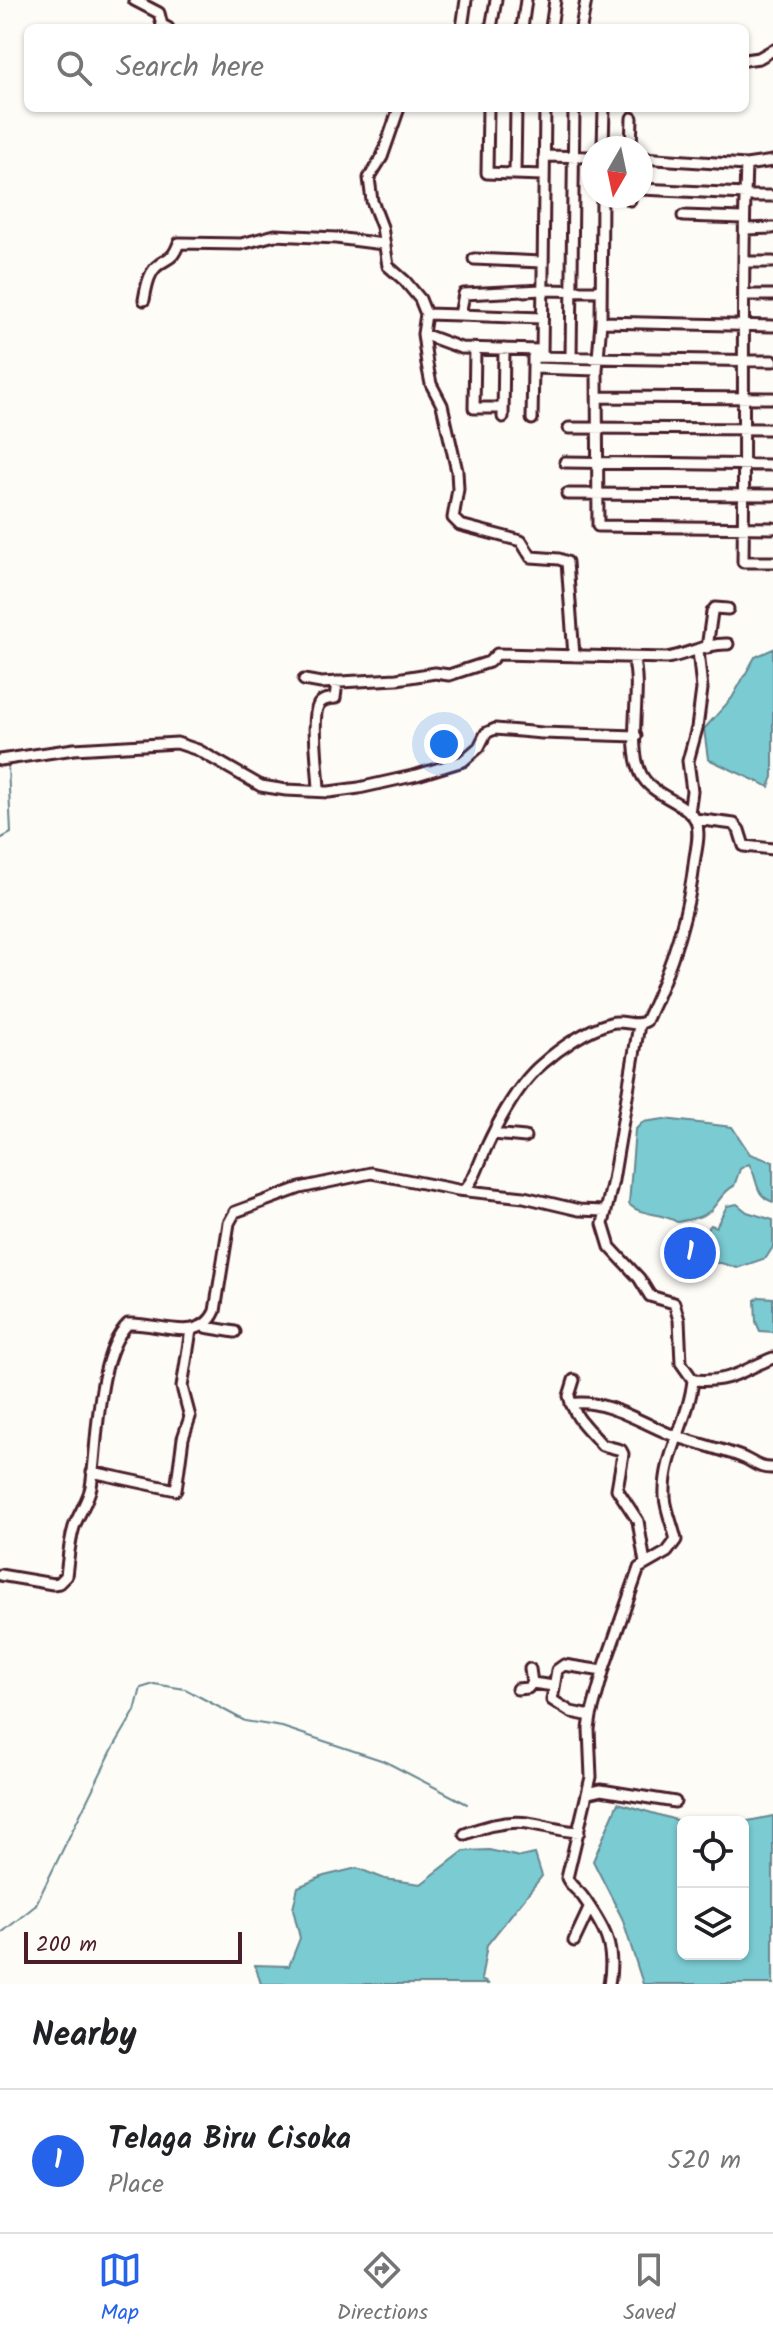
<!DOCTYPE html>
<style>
:root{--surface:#fff;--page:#f6f6f6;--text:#202124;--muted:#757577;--line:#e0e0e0;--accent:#2563eb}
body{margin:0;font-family:Kalam,sans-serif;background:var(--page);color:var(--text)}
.controls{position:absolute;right:24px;bottom:24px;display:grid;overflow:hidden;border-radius:12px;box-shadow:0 2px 6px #0004}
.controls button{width:72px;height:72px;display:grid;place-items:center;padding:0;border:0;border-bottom:2px solid var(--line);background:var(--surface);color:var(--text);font:40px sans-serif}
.compass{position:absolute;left:581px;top:136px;width:72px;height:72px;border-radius:50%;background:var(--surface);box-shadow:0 2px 6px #0004;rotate:189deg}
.scale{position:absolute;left:24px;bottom:20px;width:218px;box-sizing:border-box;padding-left:8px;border:4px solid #4a1f2b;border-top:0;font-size:22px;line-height:28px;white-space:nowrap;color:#4a1f2b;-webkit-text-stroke:6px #fdfcf7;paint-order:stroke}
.you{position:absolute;left:444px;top:744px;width:28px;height:28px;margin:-20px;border:6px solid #fff;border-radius:50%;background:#1a73e8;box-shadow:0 0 0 12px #1a73e833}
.badge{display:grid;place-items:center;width:52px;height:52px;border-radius:50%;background:var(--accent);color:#fff;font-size:26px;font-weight:700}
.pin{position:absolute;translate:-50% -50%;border:4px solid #fff;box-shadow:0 2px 8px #0006}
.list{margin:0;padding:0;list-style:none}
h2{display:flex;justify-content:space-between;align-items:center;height:104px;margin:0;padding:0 32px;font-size:34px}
h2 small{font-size:26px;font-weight:400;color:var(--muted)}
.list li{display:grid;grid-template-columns:52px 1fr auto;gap:24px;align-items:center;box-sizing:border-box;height:144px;padding:0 32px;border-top:2px solid var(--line)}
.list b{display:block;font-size:30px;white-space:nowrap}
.list p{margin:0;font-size:26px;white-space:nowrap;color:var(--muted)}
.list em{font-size:26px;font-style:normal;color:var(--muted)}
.icon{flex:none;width:44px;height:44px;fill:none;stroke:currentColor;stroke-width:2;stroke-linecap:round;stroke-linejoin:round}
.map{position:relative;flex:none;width:773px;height:1984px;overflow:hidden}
.search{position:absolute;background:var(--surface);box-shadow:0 2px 6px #0004;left:24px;right:24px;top:24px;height:88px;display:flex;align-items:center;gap:20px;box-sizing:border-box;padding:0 28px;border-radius:12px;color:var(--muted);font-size:30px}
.sheet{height:248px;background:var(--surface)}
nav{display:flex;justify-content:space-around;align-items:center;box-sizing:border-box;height:112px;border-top:2px solid var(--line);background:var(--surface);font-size:22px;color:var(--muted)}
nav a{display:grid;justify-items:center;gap:4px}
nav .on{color:var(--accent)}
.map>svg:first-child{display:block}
</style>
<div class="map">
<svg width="773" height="1984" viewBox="0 0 773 1984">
<rect width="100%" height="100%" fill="#fdfcf7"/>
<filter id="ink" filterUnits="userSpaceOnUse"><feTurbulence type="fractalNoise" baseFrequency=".0125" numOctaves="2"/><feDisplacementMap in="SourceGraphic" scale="16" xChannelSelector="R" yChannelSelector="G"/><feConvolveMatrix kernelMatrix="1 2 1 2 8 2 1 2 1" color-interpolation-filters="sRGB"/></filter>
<g filter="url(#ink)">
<path fill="#7acbd2" stroke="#67868f" stroke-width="2" d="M 773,649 L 773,777 L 769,787 L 708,759 L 704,729 L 732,698 L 755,657 Z
M 664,1119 L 732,1127 L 750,1154 L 773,1162 L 773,1202 C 753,1195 759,1179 749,1164 L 740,1169 L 734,1186 C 723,1191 719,1202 710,1211 C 701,1218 688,1220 677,1222 C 662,1212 640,1216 629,1204 L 635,1130 L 643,1122 Z
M 737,1204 L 747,1212 L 773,1220 L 773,1247 L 766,1258 L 737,1268 L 721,1263 L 692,1263 L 683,1250 L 693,1244 L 711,1225 L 716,1227 L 727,1206 Z
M 759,1297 L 773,1298 L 773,1332 L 760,1331 L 756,1322 L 755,1300 Z
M 618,1803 L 683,1822 L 683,1954 L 743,1954 L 743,1822 L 702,1822 L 708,1817 L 743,1822 L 773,1816 L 773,1984 L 643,1984 L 622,1918 L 593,1861 Z
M 489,1850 L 520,1857 L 535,1854 L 542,1876 L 487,1945 L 481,1980 L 489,1984 L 261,1984 L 255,1965 L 289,1966 L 300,1938 L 293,1909 L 298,1887 L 324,1876 L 357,1868 L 385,1879 L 421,1884 L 464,1851 Z"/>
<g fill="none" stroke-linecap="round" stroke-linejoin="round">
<path stroke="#67868f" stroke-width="2" d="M 0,839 L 11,833 L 8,766 L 4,762
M 0,1934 L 35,1906 L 112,1750 L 135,1711 L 141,1688 L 154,1684 L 185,1689 L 245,1721 L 282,1727 L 384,1761 L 467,1804"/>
<defs>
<path id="minor" d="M 134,0 L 159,13 L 162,25 L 168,28
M 462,28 L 466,0
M 491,28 L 496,0
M 522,28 L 526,0
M 551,28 L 555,0
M 581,28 L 586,0
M 745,60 L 759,58 L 773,50
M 399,108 L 382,157 L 369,178 L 372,201 L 382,227 L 388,266 L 405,281 L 420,299 L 426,314 L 423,334 L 427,364 L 431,384 L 442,405 L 457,471 L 458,489 L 453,518 L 460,525 L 521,541 L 531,557 L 559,559 L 567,562 L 574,656
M 488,108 L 487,173 L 543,175
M 603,148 L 604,108
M 631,148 L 632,118
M 544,156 L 593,157
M 641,158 L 746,165 L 773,161
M 746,165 C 741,297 745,430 743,562 L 773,562
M 515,173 L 516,108
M 641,189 L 745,194
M 602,196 L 601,322 L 597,370 L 598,526 L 773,528
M 745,196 L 773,196
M 630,200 L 631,196
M 683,216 L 743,218
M 745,229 L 773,228
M 474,259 L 541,262
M 745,262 L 773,262
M 746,295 L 773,295
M 144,300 C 146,289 148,275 156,267 C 169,255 171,263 179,243 L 241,244 L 275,235 L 336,238 L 383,244
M 426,314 L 460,315 L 464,294 L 542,290 L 601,291
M 460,315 L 542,318
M 601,322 L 773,326
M 423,334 L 461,348 L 542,350
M 475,349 L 474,408 L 502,408
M 542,357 L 545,108
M 571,358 L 574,108
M 597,370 L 533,368 L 533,357 L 773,361
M 598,397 L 773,398
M 503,417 L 504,349
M 532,419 L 533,368
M 569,428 L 773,429
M 565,462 L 773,465
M 567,494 L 773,495
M 707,648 L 712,612 L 715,608 L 728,609
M 304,680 L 321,683 L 397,679 L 435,673 L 449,675 L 489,662 L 497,654 L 667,658 C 689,654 708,643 728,644
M 0,760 L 74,749 L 177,743 L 198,750 L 261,786 L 286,790 L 329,792 L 359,788 L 417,775 L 463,761 L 479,747 L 486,733 L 495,729 L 542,733 L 636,736
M 319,791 C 319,773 311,719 318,706 C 321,699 329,699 335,698 L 337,682
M 689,813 L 692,791 L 688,761 L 697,728 L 702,689 L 698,650
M 695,819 L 734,824 L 739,830 L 744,846 L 773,849
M 493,1134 L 525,1137
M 465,1189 C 476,1178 480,1160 487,1146 C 500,1118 518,1084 542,1064 C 560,1048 586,1030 610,1023 C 623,1019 635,1028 646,1021 C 671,969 689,915 695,857 C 697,846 700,832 696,821 C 688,802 652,797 641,774 C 626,742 643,691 633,658
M 205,1327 L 235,1332
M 574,1380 L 569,1396 C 575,1420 588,1428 602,1445 L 621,1450 L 623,1454 L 617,1489 L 638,1521 L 645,1563
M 693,1380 C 731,1383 740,1371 773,1358
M 571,1404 C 602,1397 644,1424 672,1435 C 695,1443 721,1449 744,1458 C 755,1463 760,1469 773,1468
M 92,1472 L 176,1490 L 183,1438 L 190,1417 L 182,1387 L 191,1330
M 0,1575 L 53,1584 L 59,1583 L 66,1576 C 68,1560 69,1543 74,1527 C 79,1513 88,1501 91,1487 C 98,1444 96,1355 128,1324 C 157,1322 200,1345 215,1311 L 229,1223 L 235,1212 L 300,1188 L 371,1173 L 458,1190 L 524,1197 L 579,1210 L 604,1211
M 530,1669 L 532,1683 L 554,1686
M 517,1689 L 528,1688 L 532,1683
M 591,1716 L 571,1712 L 552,1700 L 557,1670 L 564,1665 L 603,1671
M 588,1793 L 601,1790 L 675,1802
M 465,1834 C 485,1826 506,1820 528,1823 C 546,1826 561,1831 579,1832
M 574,1941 L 589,1909
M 609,1984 C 616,1946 604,1927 583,1897 C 578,1890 571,1887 567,1878 L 591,1777 L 589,1729 L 591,1716 L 605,1665 L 639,1568 L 667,1552 L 676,1540 C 673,1526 666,1511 665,1497 C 663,1455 689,1421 693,1380 L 681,1363 L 679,1320 L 674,1303 L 650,1296 L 639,1278 L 610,1247 L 603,1224 L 613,1180 L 639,1025"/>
</defs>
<use href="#minor" stroke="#4a1f2b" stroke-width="15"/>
<use href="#minor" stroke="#fdfcf7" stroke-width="9"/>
</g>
</g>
</svg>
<div class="controls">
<button><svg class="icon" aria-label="locate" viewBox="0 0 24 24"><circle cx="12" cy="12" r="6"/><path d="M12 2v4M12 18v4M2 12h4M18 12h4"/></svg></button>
<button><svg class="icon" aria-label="layers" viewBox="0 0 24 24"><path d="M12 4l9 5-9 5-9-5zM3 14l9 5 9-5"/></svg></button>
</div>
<svg class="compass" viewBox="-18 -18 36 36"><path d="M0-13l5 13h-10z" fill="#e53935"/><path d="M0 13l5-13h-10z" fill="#757577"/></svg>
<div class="scale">200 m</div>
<div class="you"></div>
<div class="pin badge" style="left:690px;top:1253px">1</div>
<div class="search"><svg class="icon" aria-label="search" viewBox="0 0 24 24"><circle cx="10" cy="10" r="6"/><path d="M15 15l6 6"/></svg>Search here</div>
</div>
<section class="sheet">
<h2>Nearby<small></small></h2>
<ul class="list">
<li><span class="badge">1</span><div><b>Telaga Biru Cisoka</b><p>Place</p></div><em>520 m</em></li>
</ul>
</section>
<nav>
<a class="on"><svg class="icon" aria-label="map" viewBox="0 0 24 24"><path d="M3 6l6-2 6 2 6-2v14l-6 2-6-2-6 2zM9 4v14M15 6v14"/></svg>Map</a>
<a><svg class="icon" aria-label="directions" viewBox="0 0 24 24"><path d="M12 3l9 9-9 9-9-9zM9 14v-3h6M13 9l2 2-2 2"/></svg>Directions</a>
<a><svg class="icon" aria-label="saved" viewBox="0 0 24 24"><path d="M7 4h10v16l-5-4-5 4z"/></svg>Saved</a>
</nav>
